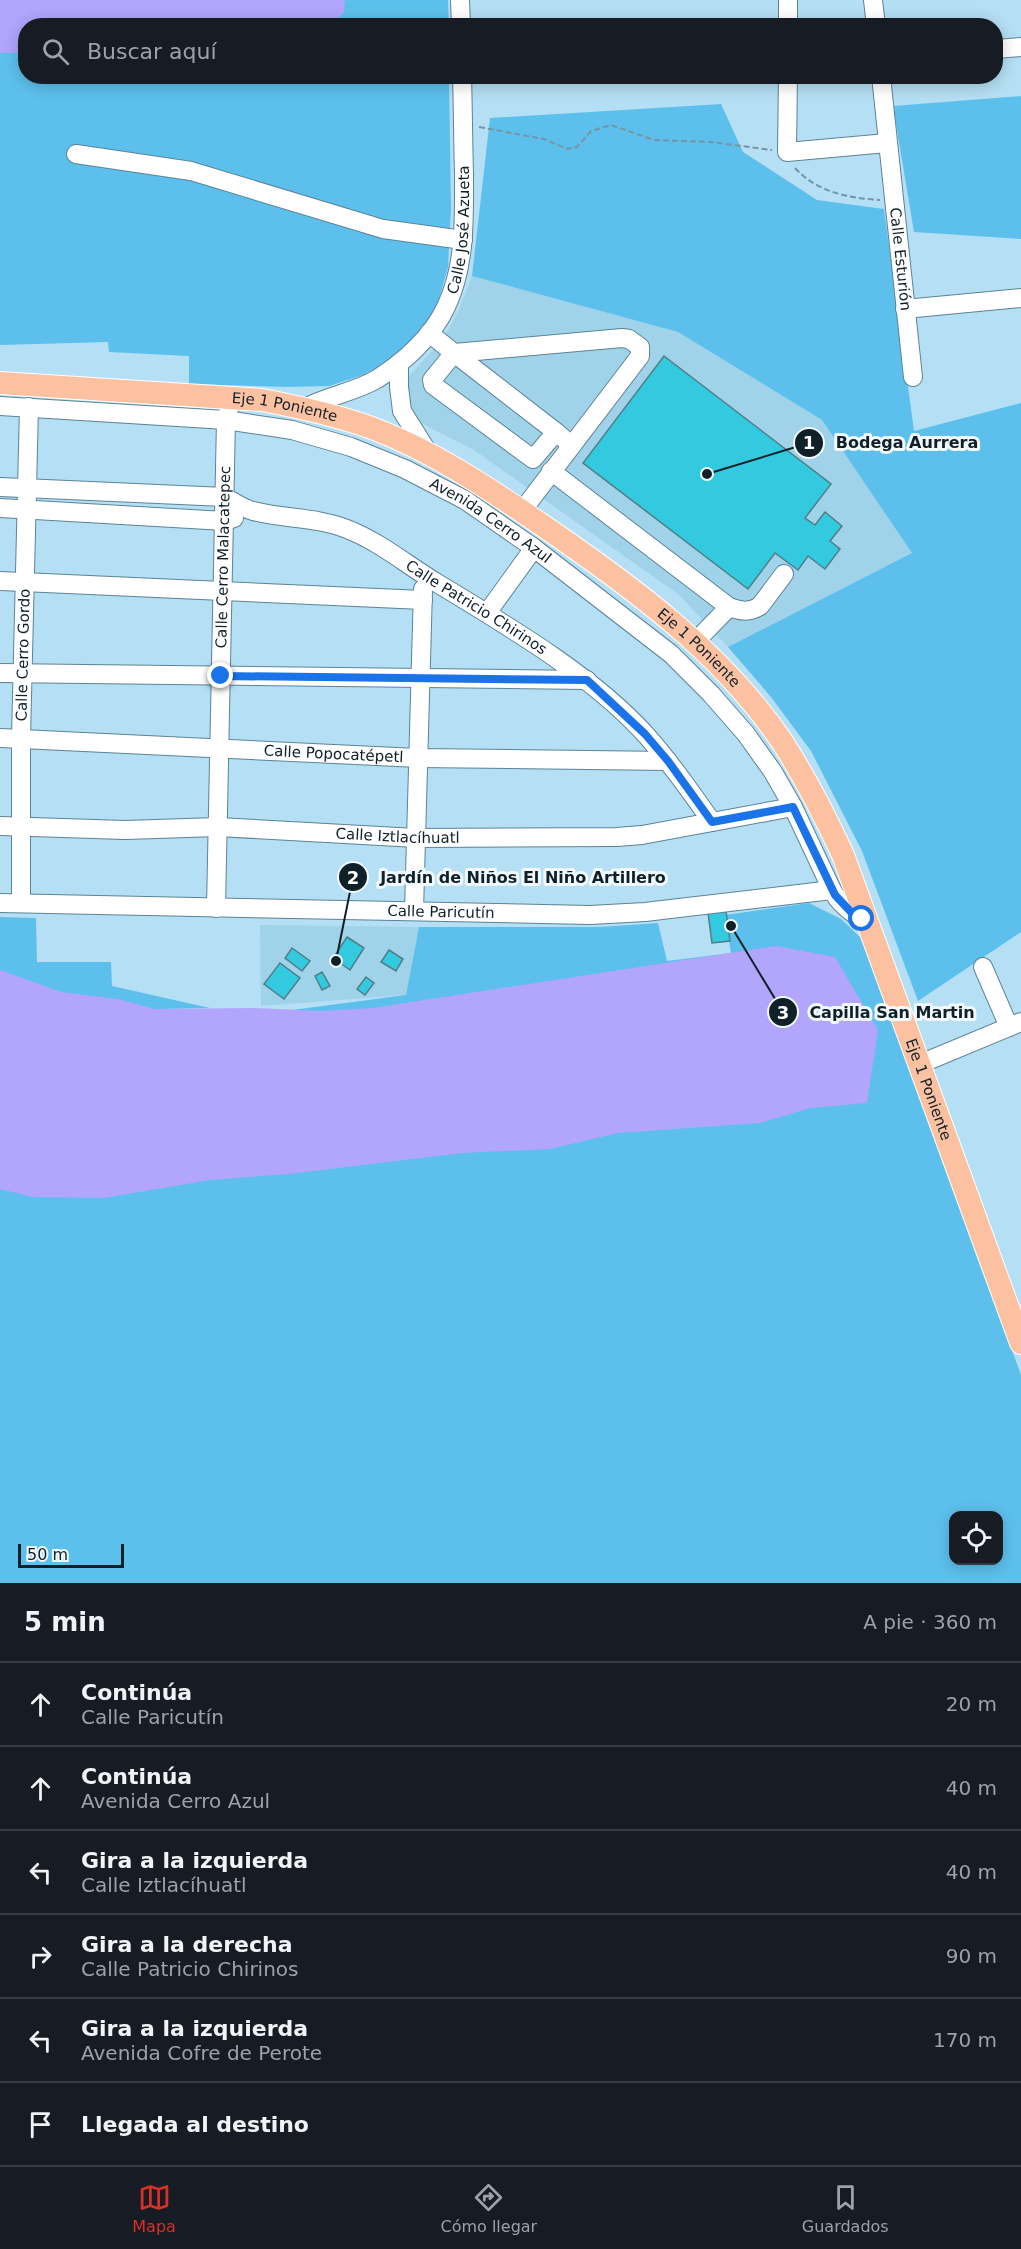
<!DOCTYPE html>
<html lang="es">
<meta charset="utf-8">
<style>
:root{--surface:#171b24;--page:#20242c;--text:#f1f3f6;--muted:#9ea1a6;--line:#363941;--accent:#d93025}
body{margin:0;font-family:"DejaVu Sans",sans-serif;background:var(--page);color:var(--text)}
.controls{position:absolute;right:18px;bottom:18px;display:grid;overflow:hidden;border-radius:12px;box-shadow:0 3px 15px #0003}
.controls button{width:54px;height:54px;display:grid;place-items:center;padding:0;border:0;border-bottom:2px solid var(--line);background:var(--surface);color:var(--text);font:30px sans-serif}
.scale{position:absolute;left:18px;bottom:15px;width:106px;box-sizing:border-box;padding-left:6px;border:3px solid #102028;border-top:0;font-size:16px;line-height:21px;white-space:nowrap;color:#102028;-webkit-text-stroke:4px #f2fafe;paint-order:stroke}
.stop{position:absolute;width:18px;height:18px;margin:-14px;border:4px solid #1a73e8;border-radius:50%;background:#fff}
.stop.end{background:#1a73e8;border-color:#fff;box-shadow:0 2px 6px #0008}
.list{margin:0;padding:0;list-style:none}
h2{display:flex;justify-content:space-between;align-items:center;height:78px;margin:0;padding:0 24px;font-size:26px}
h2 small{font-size:20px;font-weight:400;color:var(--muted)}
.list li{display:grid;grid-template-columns:39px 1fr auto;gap:18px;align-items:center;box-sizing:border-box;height:84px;padding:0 24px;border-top:2px solid var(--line)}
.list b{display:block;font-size:22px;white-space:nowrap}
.list p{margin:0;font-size:20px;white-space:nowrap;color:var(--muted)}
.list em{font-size:20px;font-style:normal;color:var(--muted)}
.icon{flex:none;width:33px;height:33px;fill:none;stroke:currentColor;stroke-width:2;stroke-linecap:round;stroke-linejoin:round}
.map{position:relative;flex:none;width:1021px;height:1583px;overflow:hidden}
.search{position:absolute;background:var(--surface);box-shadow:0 3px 15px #0003;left:18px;right:18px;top:18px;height:66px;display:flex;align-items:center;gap:15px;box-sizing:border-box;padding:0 21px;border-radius:24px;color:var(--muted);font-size:22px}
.sheet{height:582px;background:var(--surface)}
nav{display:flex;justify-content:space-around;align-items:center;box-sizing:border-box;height:84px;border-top:2px solid var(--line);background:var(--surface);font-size:16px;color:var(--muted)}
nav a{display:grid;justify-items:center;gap:3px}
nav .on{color:var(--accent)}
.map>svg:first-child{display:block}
</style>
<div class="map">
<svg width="1021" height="1583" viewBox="0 0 1021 1583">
<rect width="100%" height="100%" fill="#b5dff4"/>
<path fill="#a0d2e9" d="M 472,276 L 678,332 L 822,420 L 913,553 L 728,647 L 678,594 L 474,450 L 417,421 L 406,410 L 407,378 L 443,339 L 458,312 Z
M 260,925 L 419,927 L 406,995 L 261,1006 Z"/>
<path fill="#5dc0ec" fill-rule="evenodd" d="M 0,0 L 448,0 L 449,25 L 26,26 L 26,76 L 449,77 L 451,208 L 448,267 L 437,306 L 419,333 L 392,359 L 363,375 L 329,386 L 286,387 L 189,384 L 189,356 L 109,352 L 108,342 L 0,345 Z
M 1021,96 L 1021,239 L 914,232 L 893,106 Z
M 721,104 L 743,152 L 817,200 L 884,209 L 914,431 L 1021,403 L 1021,932 L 918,1001 L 862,851 L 811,751 L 771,697 L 728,647 L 912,553 L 822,420 L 678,332 L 472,276 L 490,118 Z
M 809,903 L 841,919 L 862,939 L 1021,1375 L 1021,1583 L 0,1583 L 0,917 L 36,918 L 37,962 L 111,962 L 112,986 L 210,1008 L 160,1009 L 200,1022 L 406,995 L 419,927 L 600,927 L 658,923 L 667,961 L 731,953 L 725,915 ZM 954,1516 L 998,1516 L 998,1560 L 954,1560 Z"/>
<path fill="#b1a5fc" d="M 0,0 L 345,0 L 344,12 L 331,25 L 26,26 L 25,53 L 0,53 Z
M 776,946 L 835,957 L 878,1030 L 867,1103 L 810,1108 L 760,1123 L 618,1133 L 550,1149 L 463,1153 L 288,1174 L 210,1180 L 104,1198 L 32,1197 L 0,1189 L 0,970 L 61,992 L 118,999 L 155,1009 L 255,1008 L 320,1011 L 373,1008 L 405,1003 Z"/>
<path fill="#33cae0" stroke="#4f7e86" stroke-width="1.5" d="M 664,356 L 831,484 L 805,518 L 815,525 L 825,512 L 842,526 L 830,541 L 840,549 L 825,569 L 808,556 L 798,570 L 775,553 L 748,589 L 583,463 Z
M 726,911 L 730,941 L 712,943 L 708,913 Z
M 347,937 L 364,948 L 350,970 L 333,958 Z
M 292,948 L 310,961 L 302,971 L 285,958 Z
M 389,950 L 403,959 L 396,971 L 381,962 Z
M 280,963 L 300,978 L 284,999 L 264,984 Z
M 322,972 L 330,986 L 322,990 L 315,976 Z
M 366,977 L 374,983 L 365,995 L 357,989 Z"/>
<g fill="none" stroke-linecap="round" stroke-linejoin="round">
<defs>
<g id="minor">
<path d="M 460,0 L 461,26"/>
<path d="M 873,0 L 876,26"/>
<path d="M 788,26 L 788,0"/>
<path d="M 996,49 L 1021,47"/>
<path d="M 788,76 L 787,152 L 887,143"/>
<path id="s1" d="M 881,76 L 913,377"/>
<path d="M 76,154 L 191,171 L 383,229 L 463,240"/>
<path d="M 905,309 L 1021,298"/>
<path d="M 429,333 L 454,353 L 622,338 L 629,339 L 640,347 L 640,356 L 522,511"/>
<path d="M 399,363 L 399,387 L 402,411 L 429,454"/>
<path id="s2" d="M 0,406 L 226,420 L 292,430 L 351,447 L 405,469 L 465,500 L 534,548 L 671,654 L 711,694 L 746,734 L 773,772 L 793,807 L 832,890"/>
<path id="s3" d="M 305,408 C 327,396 355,392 377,379 C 404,362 432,337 446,307 C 466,265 464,218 464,173 C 463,141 463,109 462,76"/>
<path d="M 556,432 L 533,459 L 433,385 L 432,380 L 454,353 L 556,432 L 571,445"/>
<path d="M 551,471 L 729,607 L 695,642"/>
<path id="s4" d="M 0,487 L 225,497 C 234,502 244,509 253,511 C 284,519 317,517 347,529 C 380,542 407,565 437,583 C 506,625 592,675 646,735 C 670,762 691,792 712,822"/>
<path d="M 0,508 L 225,521 L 234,518"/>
<path d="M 0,581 L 423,600"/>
<path d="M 729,607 C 740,611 749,613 760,606 L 784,574"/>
<path d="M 487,613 L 534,548"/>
<path d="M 0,673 L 587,680"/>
<path id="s5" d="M 0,738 L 418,758 L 668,761"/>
<path id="s6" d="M 0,826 L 125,830 L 218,827 L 416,838 L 617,837 L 642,835 L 793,807"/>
<path id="s7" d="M 0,903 L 590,915 L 645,912 L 832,890 C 840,905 852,914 868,922"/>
<path id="s8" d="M 21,903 L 21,738 L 29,407"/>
<path id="s9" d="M 216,908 L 226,420 L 229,409"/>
<path d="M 414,911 L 423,589"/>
<path d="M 983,967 L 1009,1027"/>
<path d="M 920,1064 L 1021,1022"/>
</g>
<g id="major">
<path id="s10" d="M 0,383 L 262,400 C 299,407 336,415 372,428 C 433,451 488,488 542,525 C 631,586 722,652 783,743 C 806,779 825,816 843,855 L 1021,1343"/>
</g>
</defs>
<use href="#minor" stroke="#5c8396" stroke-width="20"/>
<use href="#major" stroke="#fff" stroke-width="24"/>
<path stroke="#7595a5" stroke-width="2" stroke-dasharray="6 3" stroke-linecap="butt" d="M 479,127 L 544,139 L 567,149 L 577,147 L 591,131 L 611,125 L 654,140 L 711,142 L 772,150
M 795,168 C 817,192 848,198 880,200"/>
<use href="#minor" stroke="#fff" stroke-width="18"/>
<use href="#major" stroke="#fbc1a0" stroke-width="22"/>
</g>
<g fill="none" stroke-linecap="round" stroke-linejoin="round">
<path stroke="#1a73e8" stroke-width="8" d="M 221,676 L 587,680 L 645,734 L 668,761 L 712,822 L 793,807 L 835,895 L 851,912 L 862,919"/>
</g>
<g text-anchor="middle" stroke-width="6" stroke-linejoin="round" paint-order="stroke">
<g font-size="15" fill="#102028" stroke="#f2fafe">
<text dy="5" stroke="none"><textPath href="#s3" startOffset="258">Calle José Azueta</textPath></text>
<text dy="5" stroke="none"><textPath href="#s1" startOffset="184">Calle Esturión</textPath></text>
<text dy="5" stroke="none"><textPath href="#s10" startOffset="286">Eje 1 Poniente</textPath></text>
<text dy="5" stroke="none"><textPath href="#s2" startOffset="513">Avenida Cerro Azul</textPath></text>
<text dy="5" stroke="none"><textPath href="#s9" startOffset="351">Calle Cerro Malacatepec</textPath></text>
<text dy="5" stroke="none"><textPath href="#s4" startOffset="504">Calle Patricio Chirinos</textPath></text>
<text dy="5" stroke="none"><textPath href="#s10" startOffset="772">Eje 1 Poniente</textPath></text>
<text dy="5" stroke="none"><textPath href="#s8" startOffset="248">Calle Cerro Gordo</textPath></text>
<text dy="5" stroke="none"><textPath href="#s5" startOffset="334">Calle Popocatépetl</textPath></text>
<text dy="5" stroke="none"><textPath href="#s6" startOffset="398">Calle Iztlacíhuatl</textPath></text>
<text dy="5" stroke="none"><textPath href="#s7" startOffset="441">Calle Paricutín</textPath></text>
<text dy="5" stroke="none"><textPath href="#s10" startOffset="1276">Eje 1 Poniente</textPath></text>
</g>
</g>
<path fill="none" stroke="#102028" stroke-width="2" d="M707 474L809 443M336 961L353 877M731 926L783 1012"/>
<g fill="#102028" stroke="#f2fafe" stroke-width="2">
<circle cx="707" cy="474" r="6"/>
<circle cx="336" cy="961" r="6"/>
<circle cx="731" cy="926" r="6"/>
<circle cx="809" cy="443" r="15"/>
<circle cx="353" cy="877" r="15"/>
<circle cx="783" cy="1012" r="15"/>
</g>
<g font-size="18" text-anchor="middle" font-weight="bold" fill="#fff">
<text x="809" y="449">1</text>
<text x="353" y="884">2</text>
<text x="783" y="1019">3</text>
</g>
<g font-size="16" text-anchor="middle" font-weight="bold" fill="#102028" stroke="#f2fafe" stroke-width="6" stroke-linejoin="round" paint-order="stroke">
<text x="907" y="448">Bodega Aurrera</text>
<text x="523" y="883">Jardín de Niños El Niño Artillero</text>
<text x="892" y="1018">Capilla San Martin</text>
</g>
</svg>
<div class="controls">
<button><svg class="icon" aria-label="locate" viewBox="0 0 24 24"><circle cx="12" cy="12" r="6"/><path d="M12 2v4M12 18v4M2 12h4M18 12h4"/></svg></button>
</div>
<div class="scale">50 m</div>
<div class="stop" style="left:862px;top:919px"></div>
<div class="stop end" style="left:221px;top:676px"></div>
<div class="search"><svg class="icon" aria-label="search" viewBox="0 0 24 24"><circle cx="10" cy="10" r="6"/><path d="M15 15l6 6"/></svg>Buscar aquí</div>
</div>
<section class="sheet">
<h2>5 min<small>A pie · 360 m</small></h2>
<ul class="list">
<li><svg class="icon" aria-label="ahead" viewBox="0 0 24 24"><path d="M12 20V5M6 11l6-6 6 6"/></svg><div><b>Continúa</b><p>Calle Paricutín</p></div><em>20 m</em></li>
<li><svg class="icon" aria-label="ahead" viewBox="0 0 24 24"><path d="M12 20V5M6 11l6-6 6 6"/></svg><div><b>Continúa</b><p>Avenida Cerro Azul</p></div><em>40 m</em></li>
<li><svg class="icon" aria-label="left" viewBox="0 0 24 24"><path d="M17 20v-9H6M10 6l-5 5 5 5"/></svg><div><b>Gira a la izquierda</b><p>Calle Iztlacíhuatl</p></div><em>40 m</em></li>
<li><svg class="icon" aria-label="right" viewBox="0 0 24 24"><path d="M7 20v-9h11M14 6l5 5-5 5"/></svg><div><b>Gira a la derecha</b><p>Calle Patricio Chirinos</p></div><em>90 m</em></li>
<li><svg class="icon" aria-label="left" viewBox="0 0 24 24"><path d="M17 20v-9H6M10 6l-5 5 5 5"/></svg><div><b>Gira a la izquierda</b><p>Avenida Cofre de Perote</p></div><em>170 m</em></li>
<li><svg class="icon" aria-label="arrive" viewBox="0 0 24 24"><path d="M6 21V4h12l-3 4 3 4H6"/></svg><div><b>Llegada al destino</b></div></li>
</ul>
</section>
<nav>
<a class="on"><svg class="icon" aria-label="map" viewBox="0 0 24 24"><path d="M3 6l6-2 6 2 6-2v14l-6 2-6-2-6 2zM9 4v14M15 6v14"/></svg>Mapa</a>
<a><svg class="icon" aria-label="directions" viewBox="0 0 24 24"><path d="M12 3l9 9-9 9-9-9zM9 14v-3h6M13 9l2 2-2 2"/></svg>Cómo llegar</a>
<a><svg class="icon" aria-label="saved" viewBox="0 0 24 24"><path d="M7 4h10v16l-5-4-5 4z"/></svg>Guardados</a>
</nav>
